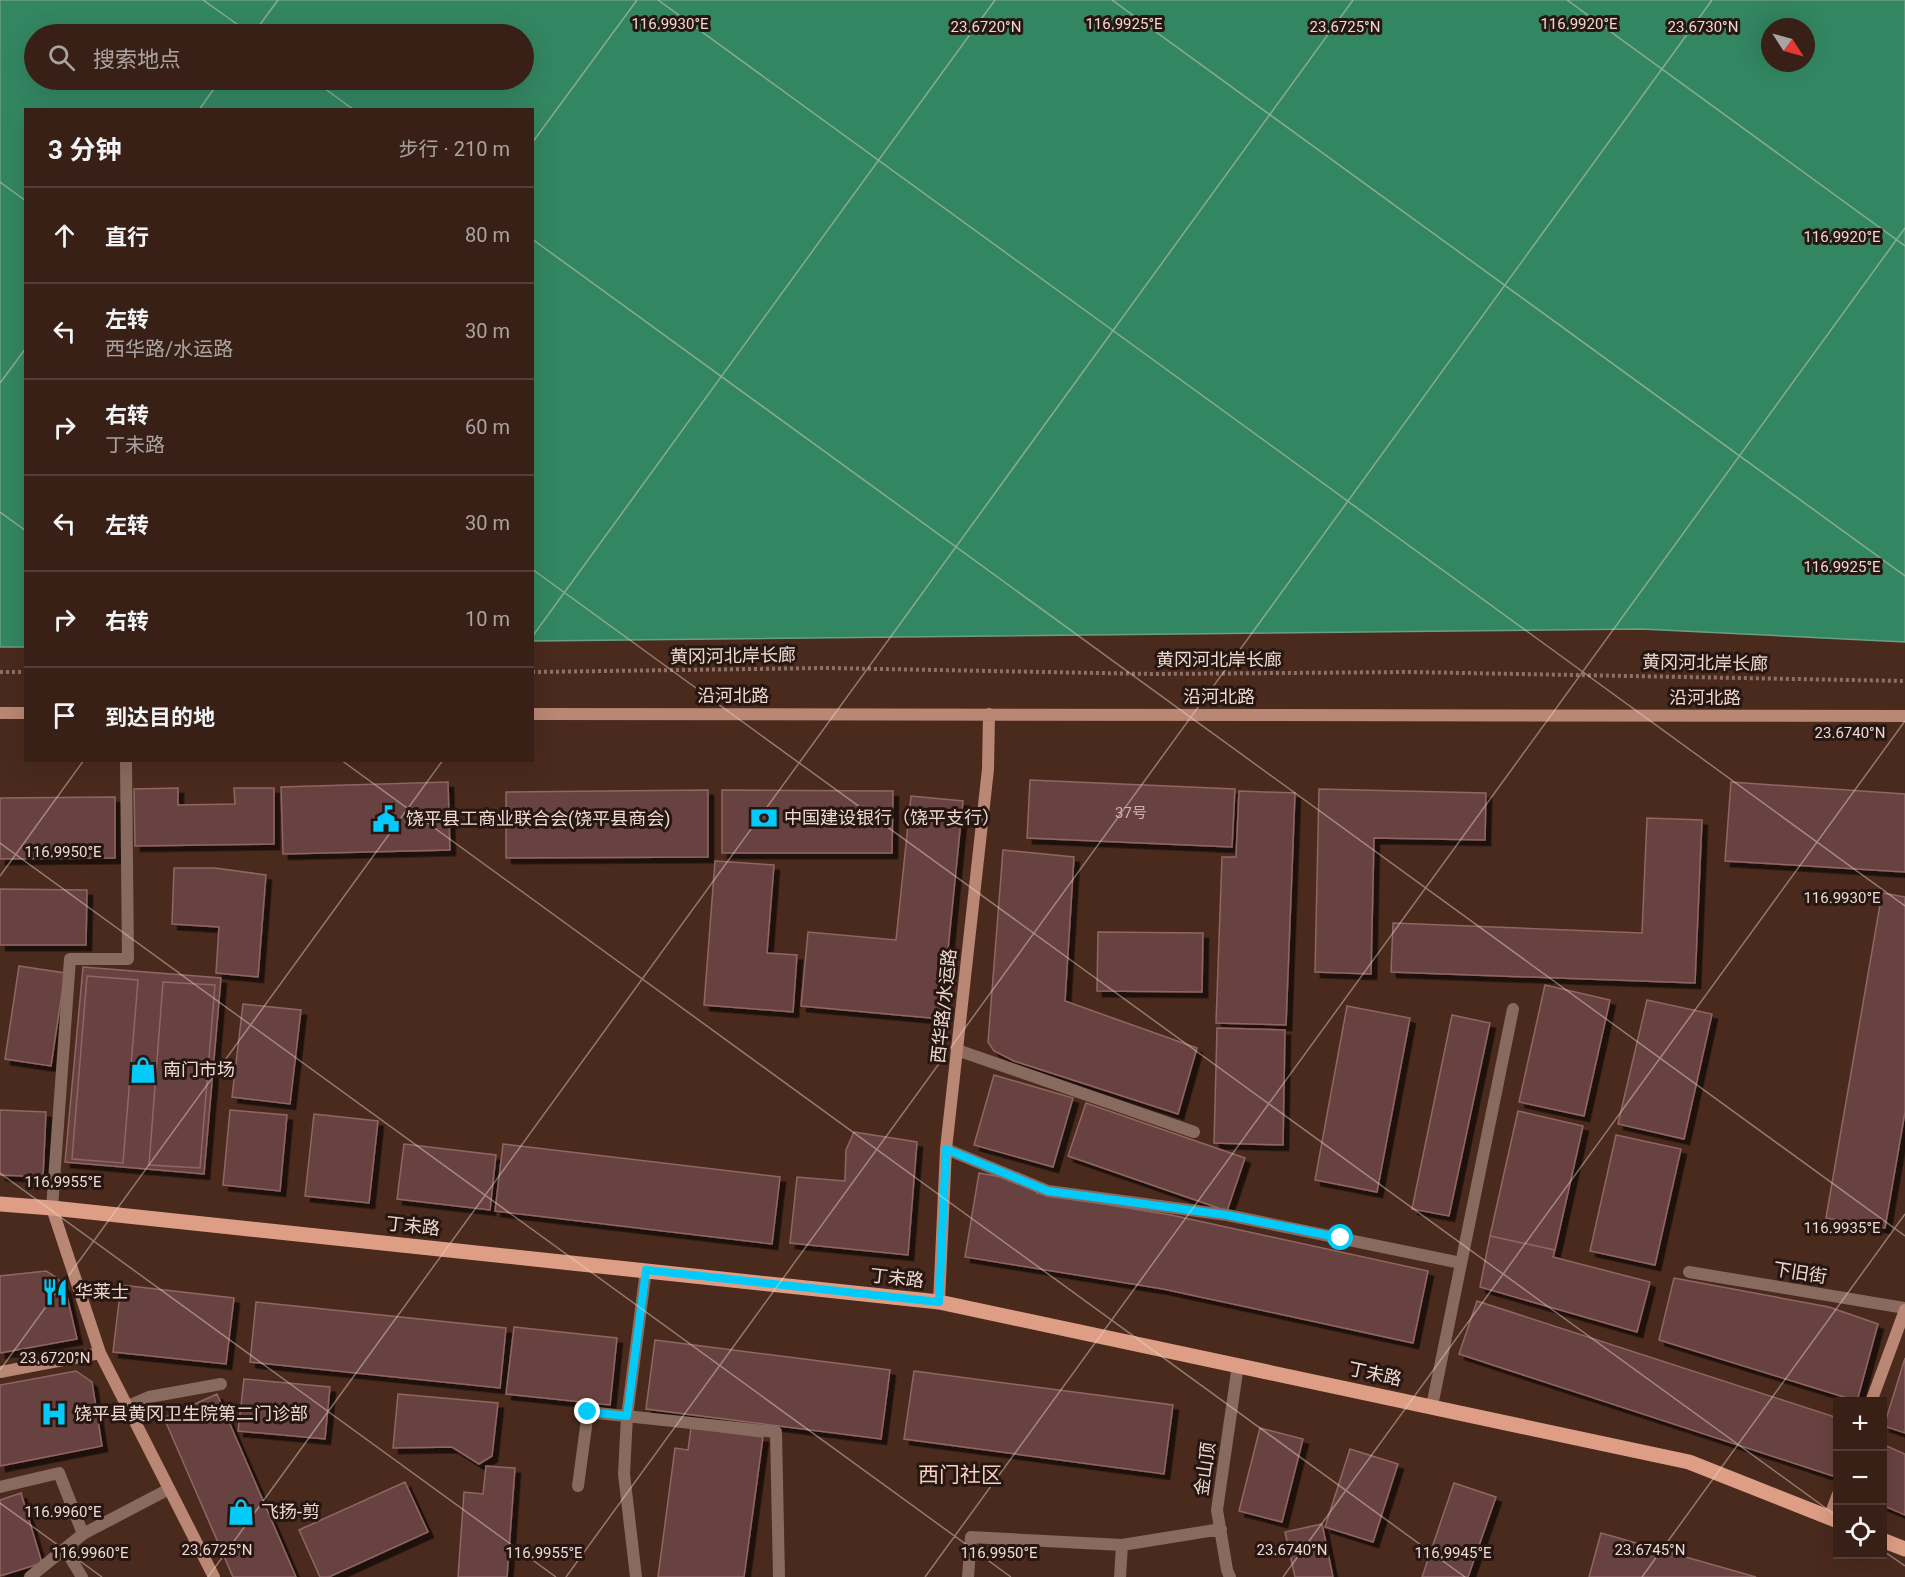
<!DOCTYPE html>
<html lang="zh">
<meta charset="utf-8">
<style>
:root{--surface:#382016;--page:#3f281f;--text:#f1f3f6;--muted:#aba3a1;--line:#523e35}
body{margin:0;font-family:Roboto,"Noto Sans SC",sans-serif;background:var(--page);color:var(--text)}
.controls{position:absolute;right:18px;bottom:18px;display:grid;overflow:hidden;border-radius:0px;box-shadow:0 6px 24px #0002}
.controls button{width:54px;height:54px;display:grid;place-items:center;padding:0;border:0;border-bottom:2px solid var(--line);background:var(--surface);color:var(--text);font:30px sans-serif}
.compass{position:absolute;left:1761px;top:18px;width:54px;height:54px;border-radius:50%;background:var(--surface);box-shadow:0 6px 24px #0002;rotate:126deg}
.stop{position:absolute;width:18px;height:18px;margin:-14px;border:4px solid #02cbf9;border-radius:50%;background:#fff}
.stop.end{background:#02cbf9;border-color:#fff;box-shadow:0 2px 6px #0008}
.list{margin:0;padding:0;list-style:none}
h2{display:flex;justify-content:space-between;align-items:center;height:78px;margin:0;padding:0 24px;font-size:26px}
h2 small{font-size:20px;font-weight:400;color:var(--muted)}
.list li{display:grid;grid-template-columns:39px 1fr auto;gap:18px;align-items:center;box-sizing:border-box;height:96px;padding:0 24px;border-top:2px solid var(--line)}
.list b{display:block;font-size:22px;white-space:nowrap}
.list p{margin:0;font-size:20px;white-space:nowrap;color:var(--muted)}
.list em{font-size:20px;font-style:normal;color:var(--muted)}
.icon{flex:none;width:33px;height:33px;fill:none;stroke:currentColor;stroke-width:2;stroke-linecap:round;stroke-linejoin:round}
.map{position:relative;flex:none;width:1905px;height:1577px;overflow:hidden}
.search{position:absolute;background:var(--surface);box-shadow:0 6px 24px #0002;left:24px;top:24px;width:510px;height:66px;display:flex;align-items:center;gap:15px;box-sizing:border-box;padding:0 21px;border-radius:33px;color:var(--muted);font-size:22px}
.panel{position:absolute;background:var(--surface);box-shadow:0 6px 24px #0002;left:24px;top:108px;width:510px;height:654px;border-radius:0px}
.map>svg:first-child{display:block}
</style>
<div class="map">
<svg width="1905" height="1577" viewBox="0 0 1905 1577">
<defs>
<filter id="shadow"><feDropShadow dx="5.5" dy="5.5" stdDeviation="0" flood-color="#0009"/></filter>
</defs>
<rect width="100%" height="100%" fill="#4a2a1d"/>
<path fill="#338662" stroke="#6b9f83" stroke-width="1.5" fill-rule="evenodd" d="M 0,0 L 1905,0 L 1905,642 L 1641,629 L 533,641 L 532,110 L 26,110 L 26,647 L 0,647 ZM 1770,27 L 1806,27 L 1806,63 L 1770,63 ZM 34,34 L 524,34 L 524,80 L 34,80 Z"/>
<path fill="#684241" stroke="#8f6664" stroke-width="1.5" filter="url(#shadow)" d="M 1030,780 L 1235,789 L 1232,847 L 1027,838 Z
M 448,782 L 450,850 L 283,854 L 281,787 Z
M 1731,782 L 1905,794 L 1905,872 L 1725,861 Z
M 178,788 L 178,805 L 235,804 L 234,788 L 274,788 L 274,844 L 135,846 L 134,789 Z
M 1319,789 L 1486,793 L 1485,840 L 1374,838 L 1371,974 L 1315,972 Z
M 708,790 L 708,857 L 506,858 L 506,792 Z
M 722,790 L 893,791 L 892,853 L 722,853 Z
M 1239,791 L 1295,793 L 1286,1025 L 1216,1023 L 1222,857 L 1236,857 Z
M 911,796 L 963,801 L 941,1019 L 801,1006 L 808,932 L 896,940 Z
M 115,797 L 115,858 L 0,859 L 0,798 Z
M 1647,818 L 1702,820 L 1695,983 L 1391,972 L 1393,923 L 1642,933 Z
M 1003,850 L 1074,857 L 1065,1001 L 1197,1048 L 1178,1114 L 1014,1061 L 994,1051 L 988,1042 Z
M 715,861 L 774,865 L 767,953 L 797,955 L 793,1012 L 704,1005 Z
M 174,868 L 215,868 L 266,875 L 258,977 L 216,973 L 219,927 L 172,924 Z
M 0,889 L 87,890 L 86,945 L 0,945 Z
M 1882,893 L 1905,897 L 1905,1112 L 1885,1228 L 1826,1218 Z
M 1098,932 L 1203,933 L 1202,992 L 1097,991 Z
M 19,966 L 65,973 L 51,1066 L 5,1059 Z
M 83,967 L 221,978 L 204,1174 L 65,1162 Z
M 87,976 L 138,980 L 123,1163 L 72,1159 Z
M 163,982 L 215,985 L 200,1168 L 149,1165 Z
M 1545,985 L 1610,1000 L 1584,1116 L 1519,1102 Z
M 1647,1000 L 1712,1014 L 1684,1139 L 1618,1124 Z
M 243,1004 L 301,1010 L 290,1104 L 232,1097 Z
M 1347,1006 L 1410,1018 L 1377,1192 L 1315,1180 Z
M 1452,1015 L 1490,1023 L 1449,1216 L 1412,1209 Z
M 1217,1028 L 1285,1030 L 1283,1145 L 1214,1143 Z
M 994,1075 L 1073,1098 L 1053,1167 L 974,1145 Z
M 1086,1103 L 1245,1158 L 1227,1211 L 1068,1156 Z
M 0,1110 L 46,1112 L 43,1177 L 0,1175 Z
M 230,1110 L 287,1115 L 280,1191 L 223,1185 Z
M 1518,1111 L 1583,1126 L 1555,1250 L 1490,1236 Z
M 314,1114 L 378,1121 L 369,1203 L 305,1196 Z
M 854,1132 L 917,1142 L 908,1255 L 790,1243 L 797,1177 L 845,1181 L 846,1150 Z
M 1616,1135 L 1681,1149 L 1655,1265 L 1590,1251 Z
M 404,1144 L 496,1155 L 490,1210 L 397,1199 Z
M 503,1144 L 780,1177 L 772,1244 L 495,1211 Z
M 979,1173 L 1035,1183 L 1037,1193 L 1171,1215 L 1428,1271 L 1413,1343 L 1163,1289 L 965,1257 Z
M 1490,1236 L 1555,1250 L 1553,1257 L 1650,1282 L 1637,1332 L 1480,1287 Z
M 46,1271 L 56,1277 L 65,1287 L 77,1339 L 0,1353 L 0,1276 Z
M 1674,1278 L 1829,1307 L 1878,1324 L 1857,1401 L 1659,1340 Z
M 121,1285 L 234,1298 L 226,1364 L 113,1352 Z
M 1477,1301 L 1838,1418 L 1838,1463 L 1833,1476 L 1459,1354 Z
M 256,1302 L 506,1328 L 500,1388 L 250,1362 Z
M 514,1327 L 617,1338 L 610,1405 L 506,1394 Z
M 655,1340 L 890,1370 L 881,1439 L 646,1409 Z
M 1905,1358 L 1905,1433 L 1884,1426 Z
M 76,1371 L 92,1382 L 102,1446 L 0,1466 L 0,1385 Z
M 914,1371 L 1173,1405 L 1164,1474 L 904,1439 Z
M 244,1379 L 330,1387 L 325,1439 L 238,1431 Z
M 217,1394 L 296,1577 L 233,1577 L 164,1418 Z
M 398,1394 L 498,1403 L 492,1456 L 479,1464 L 452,1447 L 393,1448 Z
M 691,1428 L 763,1437 L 744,1577 L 658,1577 L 675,1448 L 688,1450 Z
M 1260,1428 L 1303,1439 L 1282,1522 L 1239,1511 Z
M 1882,1444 L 1905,1454 L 1905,1515 L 1882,1505 Z
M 1350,1449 L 1398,1464 L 1373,1542 L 1325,1527 Z
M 486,1466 L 515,1468 L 507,1577 L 458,1577 L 464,1492 L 483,1494 Z
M 405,1482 L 428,1532 L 329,1577 L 320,1577 L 299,1530 Z
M 1454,1483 L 1496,1497 L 1468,1577 L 1422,1577 Z
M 21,1493 L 42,1563 L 0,1576 L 0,1500 Z
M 1322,1524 L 1333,1577 L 1295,1577 L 1285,1532 Z
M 1601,1533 L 1756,1577 L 1589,1577 Z"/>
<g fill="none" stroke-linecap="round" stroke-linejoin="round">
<path stroke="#8d7166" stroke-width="4" stroke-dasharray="3 3" stroke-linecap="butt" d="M 0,672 L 26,672
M 532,672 L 826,668 L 1154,674 L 1410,672 L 1905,681"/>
<path stroke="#896a5e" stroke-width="12" d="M 946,1149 L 1048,1191 L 1227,1215 L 1461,1263
M 1689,1272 L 1905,1308
M 128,1406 L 149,1397 L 221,1384
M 627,1416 L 624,1474 L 636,1577
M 578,1486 L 588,1412 L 776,1432 L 779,1577
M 65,1549 L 82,1577
M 30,1577 L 83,1534
M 968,1577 L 971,1537 L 1122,1545
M 1120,1577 L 1122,1545 L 1221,1529
M 1230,1577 L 1227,1570 L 1217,1510 L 1238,1365"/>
<path stroke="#896a5e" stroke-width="12" d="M 957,1050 L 1194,1132
M 52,1208 L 70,959 L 128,959 L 126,760
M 1432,1406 L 1513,1009
M 627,1416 L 646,1270
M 0,1487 L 59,1473 L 83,1534 L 169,1489"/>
<path stroke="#b98774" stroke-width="12" d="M 0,713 L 26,713
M 532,714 L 1905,716
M 52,1208 L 100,1353 L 214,1577
M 939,1302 L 946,1149 L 988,769 L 989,714
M 0,1372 L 100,1353
M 1871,1402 L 1905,1310
M 1829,1518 L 1838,1494"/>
<path stroke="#dd9e85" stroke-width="15" d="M 0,1204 L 52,1208 L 939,1302 L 1689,1462 L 1838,1521
M 1882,1540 L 1905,1549"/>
</g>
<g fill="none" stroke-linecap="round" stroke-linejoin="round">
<path stroke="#02cbf9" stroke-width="8" d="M 588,1412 L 627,1416 L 646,1270 L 939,1302 L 946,1149 L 1048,1191 L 1227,1215 L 1341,1238"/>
</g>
<path fill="none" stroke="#efd9d1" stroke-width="1.5" stroke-opacity="0.45" d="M 203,0 L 251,34M 658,0 L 1905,906M 1112,0 L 1905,576M 1567,0 L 1905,246M 253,34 L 278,0M 313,80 L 354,110M 199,110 L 220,80M 532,143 L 637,0M 0,182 L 26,201M 532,239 L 1905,1236M 0,383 L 26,348M 0,512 L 26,531M 532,569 L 1838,1517M 532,637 L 995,0M 341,760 L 1465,1577M 0,843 L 1011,1577M 0,876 L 84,760M 0,1173 L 556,1577M 0,1370 L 443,760M 0,1503 L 102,1577M 1882,1550 L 1905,1566M 208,1577 L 1353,0M 566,1577 L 1712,0M 925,1577 L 1905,228M 1283,1577 L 1905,721M 1642,1577 L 1905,1214"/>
<defs>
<symbol id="bank-bare" viewBox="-9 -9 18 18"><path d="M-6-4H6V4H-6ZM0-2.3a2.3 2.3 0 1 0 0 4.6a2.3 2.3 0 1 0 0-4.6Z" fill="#02cbf9" stroke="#261712" stroke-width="2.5" paint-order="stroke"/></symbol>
<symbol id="civic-bare" viewBox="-9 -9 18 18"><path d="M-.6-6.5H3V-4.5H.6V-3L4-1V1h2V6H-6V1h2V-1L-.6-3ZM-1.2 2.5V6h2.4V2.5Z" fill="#02cbf9" stroke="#261712" stroke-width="2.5" paint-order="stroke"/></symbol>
<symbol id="shop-bare" viewBox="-9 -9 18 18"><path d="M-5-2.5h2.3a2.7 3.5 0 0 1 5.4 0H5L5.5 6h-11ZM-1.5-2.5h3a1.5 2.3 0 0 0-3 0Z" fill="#02cbf9" stroke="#261712" stroke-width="2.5" paint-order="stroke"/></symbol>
<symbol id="restaurant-bare" viewBox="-9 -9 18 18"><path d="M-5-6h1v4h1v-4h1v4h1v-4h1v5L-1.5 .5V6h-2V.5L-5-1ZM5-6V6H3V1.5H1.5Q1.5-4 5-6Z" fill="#02cbf9" stroke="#261712" stroke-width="2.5" paint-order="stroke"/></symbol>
<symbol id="hospital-bare" viewBox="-9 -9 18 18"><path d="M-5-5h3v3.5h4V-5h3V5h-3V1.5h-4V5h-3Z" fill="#02cbf9" stroke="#261712" stroke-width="2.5" paint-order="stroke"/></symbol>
</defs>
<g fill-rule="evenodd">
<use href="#bank-bare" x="745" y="799" width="38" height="38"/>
<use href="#civic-bare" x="367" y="800" width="38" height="38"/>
<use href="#shop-bare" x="124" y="1051" width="38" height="38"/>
<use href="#restaurant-bare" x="36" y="1273" width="38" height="38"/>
<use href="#hospital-bare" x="35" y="1395" width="38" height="38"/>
<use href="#shop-bare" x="222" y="1493" width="38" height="38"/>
</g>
<g text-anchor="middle" stroke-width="6" stroke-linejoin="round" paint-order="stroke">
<g font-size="15" fill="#cdb3ad">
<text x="1131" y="818">37号</text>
</g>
<g font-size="18" fill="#efd9d1" stroke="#261712">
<text transform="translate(733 656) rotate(-1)" y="6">黄冈河北岸长廊</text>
<text x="1219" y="666">黄冈河北岸长廊</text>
<text transform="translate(1705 663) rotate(1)" y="6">黄冈河北岸长廊</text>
<text x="733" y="702">沿河北路</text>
<text x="1219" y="703">沿河北路</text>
<text x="1705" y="704">沿河北路</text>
<text transform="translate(944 1006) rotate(-84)" y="6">西华路/水运路</text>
<text transform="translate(413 1226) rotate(6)" y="6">丁未路</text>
<text transform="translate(1800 1273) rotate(9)" y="6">下旧街</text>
<text transform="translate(897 1278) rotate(6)" y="6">丁未路</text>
<text transform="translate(1375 1374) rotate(12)" y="6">丁未路</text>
<text transform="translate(1205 1469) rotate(-82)" y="6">金山顶</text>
</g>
<g font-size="18" fill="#efd9d1" stroke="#261712" text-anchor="start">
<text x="784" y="824">中国建设银行（饶平支行）</text>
<text x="406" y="825">饶平县工商业联合会(饶平县商会)</text>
<text x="163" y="1076">南门市场</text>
<text x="75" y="1298">华莱士</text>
<text x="74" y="1420">饶平县黄冈卫生院第二门诊部</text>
<text x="261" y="1518">飞扬-剪</text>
</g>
<g font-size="21" fill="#fad0bf" stroke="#261712">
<text x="960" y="1482">西门社区</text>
</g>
</g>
<g font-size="15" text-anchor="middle" fill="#efd9d1" stroke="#261712" stroke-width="6" stroke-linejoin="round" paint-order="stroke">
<text x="1579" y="29">116.9920°E</text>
<text x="1124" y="29">116.9925°E</text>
<text x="670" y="29">116.9930°E</text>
<text x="1345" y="32">23.6725°N</text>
<text x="986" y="32">23.6720°N</text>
<text x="1703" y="32">23.6730°N</text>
<text x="1842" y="242">116.9920°E</text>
<text x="1842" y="572">116.9925°E</text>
<text x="1850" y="738">23.6740°N</text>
<text x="63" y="857">116.9950°E</text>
<text x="1842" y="903">116.9930°E</text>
<text x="63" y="1187">116.9955°E</text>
<text x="1842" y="1233">116.9935°E</text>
<text x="55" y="1363">23.6720°N</text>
<text x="63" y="1517">116.9960°E</text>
<text x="217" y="1555">23.6725°N</text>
<text x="1292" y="1555">23.6740°N</text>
<text x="1650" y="1555">23.6745°N</text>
<text x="90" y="1558">116.9960°E</text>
<text x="544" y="1558">116.9955°E</text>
<text x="999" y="1558">116.9950°E</text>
<text x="1453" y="1558">116.9945°E</text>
</g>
</svg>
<div class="controls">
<button>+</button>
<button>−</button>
<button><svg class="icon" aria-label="locate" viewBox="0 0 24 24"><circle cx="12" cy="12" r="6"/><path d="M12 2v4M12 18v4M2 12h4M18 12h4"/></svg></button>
</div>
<svg class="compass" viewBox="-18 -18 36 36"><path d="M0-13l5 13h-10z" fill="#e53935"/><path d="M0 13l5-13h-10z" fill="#aba3a1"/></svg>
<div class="stop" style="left:1341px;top:1238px"></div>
<div class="stop end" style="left:588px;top:1412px"></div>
<div class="search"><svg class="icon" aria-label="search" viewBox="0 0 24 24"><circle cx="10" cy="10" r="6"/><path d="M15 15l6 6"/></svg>搜索地点</div>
<section class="panel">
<h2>3 分钟<small>步行 · 210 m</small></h2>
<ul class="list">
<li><svg class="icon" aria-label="ahead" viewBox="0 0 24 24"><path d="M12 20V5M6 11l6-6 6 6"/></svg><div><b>直行</b></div><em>80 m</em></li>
<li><svg class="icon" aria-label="left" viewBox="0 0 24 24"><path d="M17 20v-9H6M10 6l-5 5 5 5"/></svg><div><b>左转</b><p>西华路/水运路</p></div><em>30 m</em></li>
<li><svg class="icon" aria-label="right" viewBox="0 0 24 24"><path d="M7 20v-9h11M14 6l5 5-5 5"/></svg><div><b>右转</b><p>丁未路</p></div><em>60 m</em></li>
<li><svg class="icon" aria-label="left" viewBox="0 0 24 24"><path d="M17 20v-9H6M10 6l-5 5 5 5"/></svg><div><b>左转</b></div><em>30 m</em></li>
<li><svg class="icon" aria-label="right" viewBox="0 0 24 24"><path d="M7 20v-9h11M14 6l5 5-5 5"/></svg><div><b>右转</b></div><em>10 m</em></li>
<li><svg class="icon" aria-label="arrive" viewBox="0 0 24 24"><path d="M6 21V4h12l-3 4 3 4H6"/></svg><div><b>到达目的地</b></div></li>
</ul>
</section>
</div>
